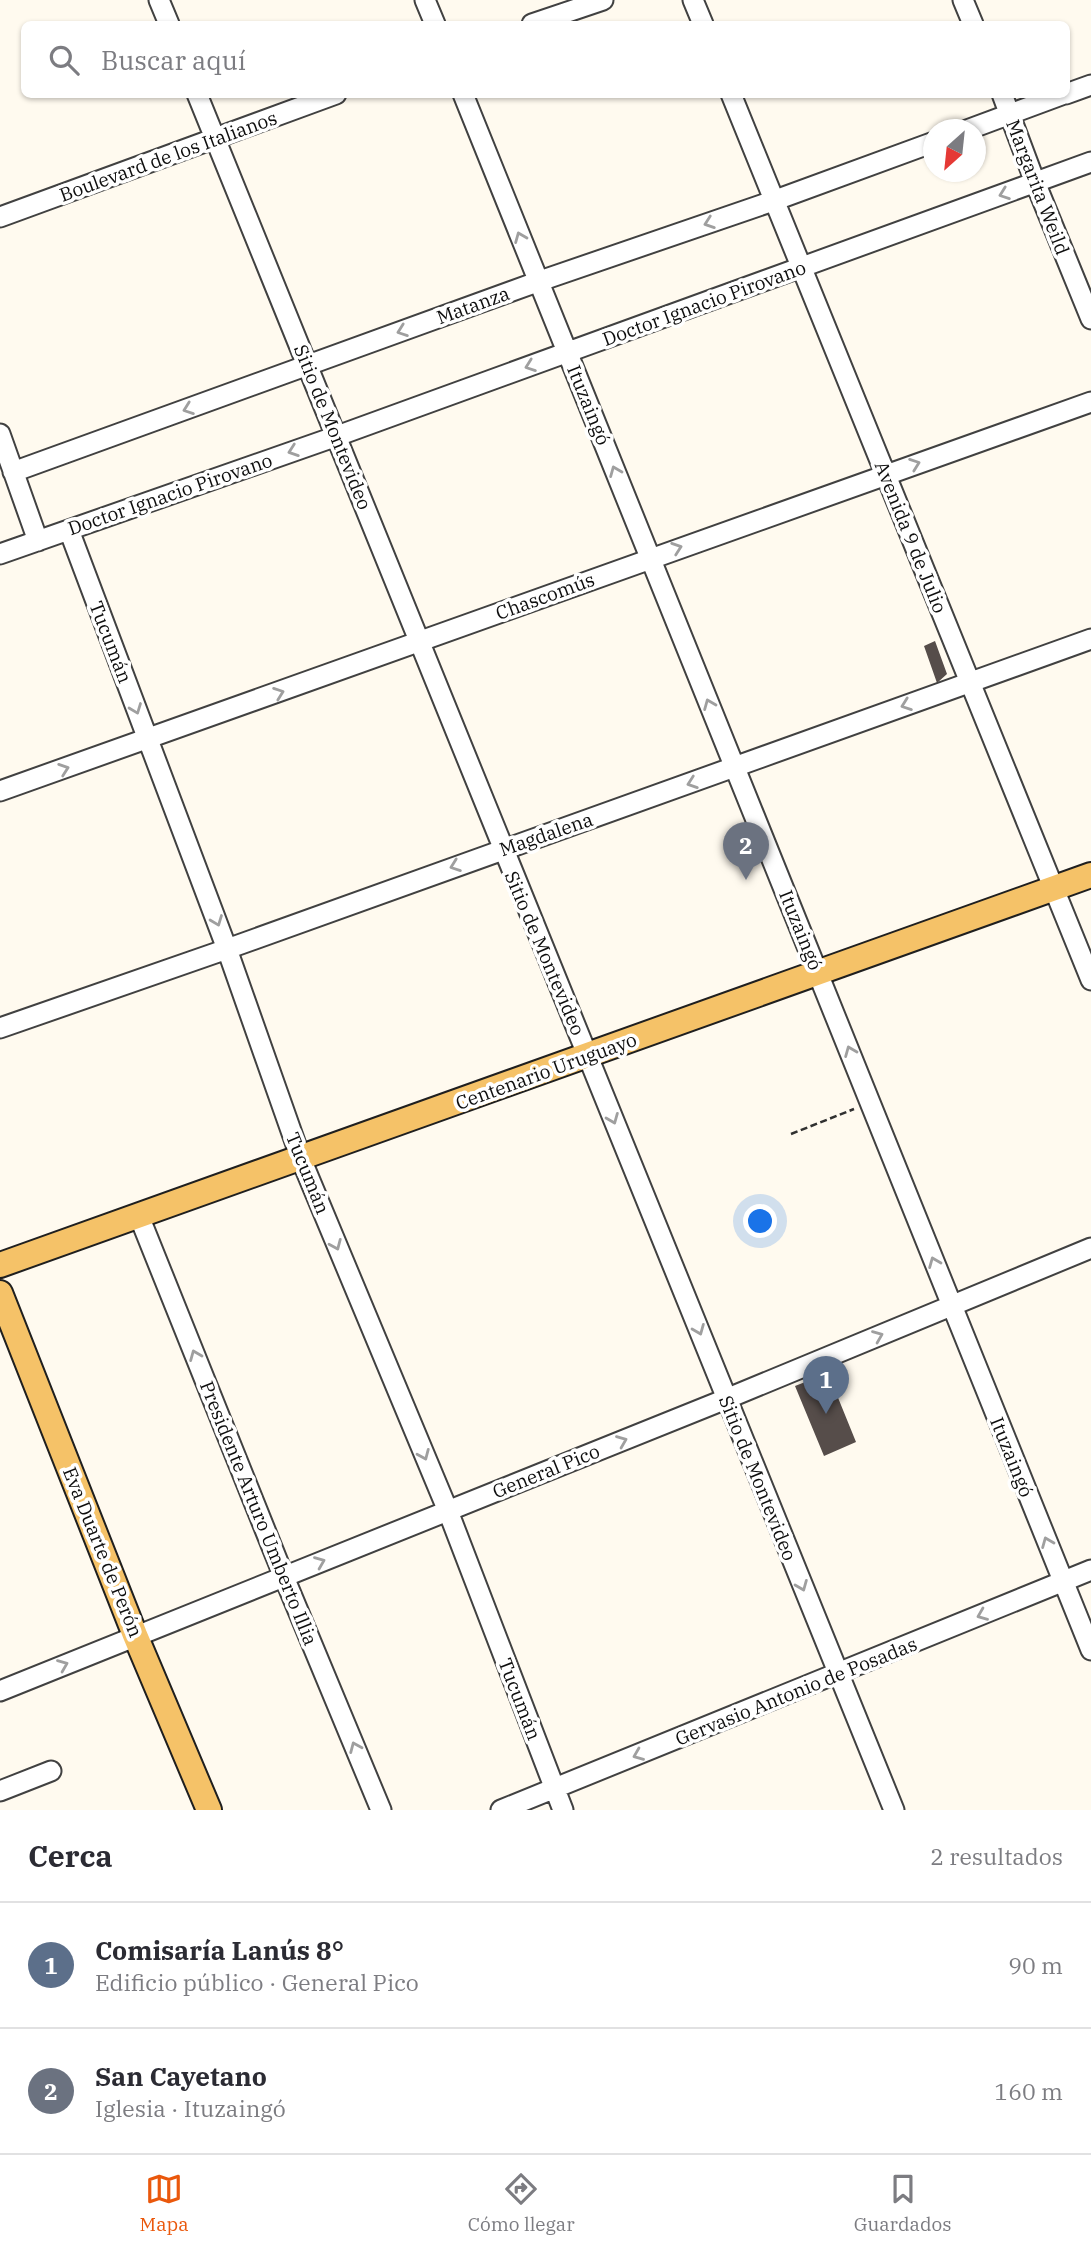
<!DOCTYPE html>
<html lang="es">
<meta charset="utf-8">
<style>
:root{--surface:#fff;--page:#f2f2f3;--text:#2b2b33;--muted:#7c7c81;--line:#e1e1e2;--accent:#ea580c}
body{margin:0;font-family:"IBM Plex Serif",serif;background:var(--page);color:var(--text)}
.compass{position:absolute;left:923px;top:119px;width:63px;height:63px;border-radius:50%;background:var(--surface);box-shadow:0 2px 5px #0004;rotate:207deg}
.you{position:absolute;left:761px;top:1222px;width:24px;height:24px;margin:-18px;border:5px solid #fff;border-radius:50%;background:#1a73e8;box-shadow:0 0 0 10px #1a73e833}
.badge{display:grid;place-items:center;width:46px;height:46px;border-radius:50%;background:var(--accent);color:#fff;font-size:23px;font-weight:700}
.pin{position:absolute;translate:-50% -58px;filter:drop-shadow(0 2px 4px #0008)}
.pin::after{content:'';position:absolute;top:37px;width:24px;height:21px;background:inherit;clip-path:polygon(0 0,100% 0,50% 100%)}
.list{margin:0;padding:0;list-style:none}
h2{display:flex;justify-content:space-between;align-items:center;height:91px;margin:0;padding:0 28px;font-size:30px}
h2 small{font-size:23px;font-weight:400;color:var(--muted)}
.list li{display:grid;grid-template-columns:46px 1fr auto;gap:21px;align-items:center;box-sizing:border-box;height:126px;padding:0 28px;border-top:2px solid var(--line)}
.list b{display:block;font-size:26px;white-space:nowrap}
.list p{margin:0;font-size:23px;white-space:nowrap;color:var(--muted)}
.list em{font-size:23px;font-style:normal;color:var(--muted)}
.icon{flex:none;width:38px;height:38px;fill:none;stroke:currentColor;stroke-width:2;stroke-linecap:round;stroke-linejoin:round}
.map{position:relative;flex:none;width:1091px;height:1810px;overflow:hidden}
.search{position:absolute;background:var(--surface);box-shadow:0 2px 5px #0004;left:21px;right:21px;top:21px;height:77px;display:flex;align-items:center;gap:18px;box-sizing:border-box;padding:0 24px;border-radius:10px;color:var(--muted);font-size:26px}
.sheet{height:343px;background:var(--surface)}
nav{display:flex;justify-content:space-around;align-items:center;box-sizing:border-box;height:98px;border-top:2px solid var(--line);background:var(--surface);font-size:19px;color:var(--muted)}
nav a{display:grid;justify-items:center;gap:4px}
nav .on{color:var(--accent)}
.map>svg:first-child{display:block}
</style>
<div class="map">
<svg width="1091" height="1810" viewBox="0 0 1091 1810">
<rect width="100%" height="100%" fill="#fffaef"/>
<path fill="#564d4a" d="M 935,641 L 947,674 L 937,683 L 924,646 Z
M 828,1373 L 856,1442 L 824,1456 L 795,1386 Z"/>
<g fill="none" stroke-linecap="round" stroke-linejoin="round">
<defs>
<path id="minor" d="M 159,0 L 169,24
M 425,0 L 435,24
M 693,0 L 703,24
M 963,0 L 973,24
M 532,24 L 603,0
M 197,94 C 431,666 658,1240 894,1810
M 463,94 L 1091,1650
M 731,94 L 1091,980
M 1002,94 L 1035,182 L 1091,319
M 1066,94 L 1091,85
M 967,130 L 1064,94
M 0,217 L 336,94
M 0,434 L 38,541
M 13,472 L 537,282 L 773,201 L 934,142
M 69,530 L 227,949 L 301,1159 L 448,1511 L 563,1810
M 0,554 L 337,436 L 1091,162
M 0,791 L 1091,402
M 0,1028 L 227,949 L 1091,639
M 139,1216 L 284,1577 L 381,1810
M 0,1691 L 726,1399 L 1091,1248
M 0,1791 L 51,1771
M 501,1810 L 1091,1570"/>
<path id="major" d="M 0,1265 L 1091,875
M 0,1293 L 135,1635 L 209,1810"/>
</defs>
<use href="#minor" stroke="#414141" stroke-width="23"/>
<use href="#major" stroke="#1f1f1f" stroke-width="28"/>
<path stroke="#303030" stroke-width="2.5" stroke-dasharray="7 3.5" stroke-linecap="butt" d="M 791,1134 L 854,1109"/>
<use href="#minor" stroke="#fff" stroke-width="19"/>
<use href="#major" stroke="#f5c268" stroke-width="24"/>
</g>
<defs><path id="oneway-chevron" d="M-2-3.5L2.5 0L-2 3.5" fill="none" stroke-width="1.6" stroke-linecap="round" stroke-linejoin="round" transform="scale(1.75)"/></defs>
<g stroke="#9f9f9f">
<use href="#oneway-chevron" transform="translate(1004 194) rotate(160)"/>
<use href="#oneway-chevron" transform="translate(709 223) rotate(161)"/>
<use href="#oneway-chevron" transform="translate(520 237) rotate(-112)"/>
<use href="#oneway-chevron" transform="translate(402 331) rotate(160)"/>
<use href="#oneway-chevron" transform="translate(530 366) rotate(160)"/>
<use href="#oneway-chevron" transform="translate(188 409) rotate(160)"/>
<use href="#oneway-chevron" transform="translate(293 451) rotate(161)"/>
<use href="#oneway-chevron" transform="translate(915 464) rotate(-20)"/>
<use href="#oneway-chevron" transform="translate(615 471) rotate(-112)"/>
<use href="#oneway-chevron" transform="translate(677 548) rotate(-19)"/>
<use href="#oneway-chevron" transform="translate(279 693) rotate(-20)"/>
<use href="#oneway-chevron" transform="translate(709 704) rotate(-112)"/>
<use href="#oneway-chevron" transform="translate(906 705) rotate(160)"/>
<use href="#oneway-chevron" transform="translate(136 709) rotate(69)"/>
<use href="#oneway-chevron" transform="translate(64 769) rotate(-19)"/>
<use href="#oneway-chevron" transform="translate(692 783) rotate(161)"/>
<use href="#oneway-chevron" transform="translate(455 866) rotate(160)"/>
<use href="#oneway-chevron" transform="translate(217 921) rotate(69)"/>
<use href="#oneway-chevron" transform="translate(850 1051) rotate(-112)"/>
<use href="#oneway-chevron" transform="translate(613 1119) rotate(68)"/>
<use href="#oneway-chevron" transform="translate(336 1245) rotate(67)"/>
<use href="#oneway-chevron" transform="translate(934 1262) rotate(-112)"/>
<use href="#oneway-chevron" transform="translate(699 1330) rotate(68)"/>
<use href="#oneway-chevron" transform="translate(878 1336) rotate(-22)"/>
<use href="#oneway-chevron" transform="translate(195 1355) rotate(-112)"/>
<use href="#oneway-chevron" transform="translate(622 1441) rotate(-22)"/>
<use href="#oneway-chevron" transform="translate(424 1455) rotate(67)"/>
<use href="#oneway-chevron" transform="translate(1047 1542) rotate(-112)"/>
<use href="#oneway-chevron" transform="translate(320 1562) rotate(-22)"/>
<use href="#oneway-chevron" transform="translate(802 1586) rotate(68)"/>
<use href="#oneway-chevron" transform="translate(982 1615) rotate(158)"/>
<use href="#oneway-chevron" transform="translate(63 1665) rotate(-22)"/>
<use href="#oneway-chevron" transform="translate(355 1747) rotate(-113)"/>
<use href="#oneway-chevron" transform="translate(638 1755) rotate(158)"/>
</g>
<g text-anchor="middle" stroke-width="7" stroke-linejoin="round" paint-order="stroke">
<g font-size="19" fill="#0e0e0e" stroke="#fff">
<text transform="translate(168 156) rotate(-20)" y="7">Boulevard de los Italianos</text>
<text transform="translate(1038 187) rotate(69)" y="7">Margarita Weild</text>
<text transform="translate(704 303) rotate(-20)" y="7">Doctor Ignacio Pirovano</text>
<text transform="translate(473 305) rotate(-20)" y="7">Matanza</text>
<text transform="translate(589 405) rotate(68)" y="7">Ituzaingó</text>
<text transform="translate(333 427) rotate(68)" y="7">Sitio de Montevideo</text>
<text transform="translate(170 494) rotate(-19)" y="7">Doctor Ignacio Pirovano</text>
<text transform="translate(911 537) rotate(68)" y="7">Avenida 9 de Julio</text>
<text transform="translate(545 596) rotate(-20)" y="7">Chascomús</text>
<text transform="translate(111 642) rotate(69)" y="7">Tucumán</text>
<text transform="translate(546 834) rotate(-19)" y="7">Magdalena</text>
<text transform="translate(801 930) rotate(68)" y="7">Ituzaingó</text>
<text transform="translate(545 953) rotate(67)" y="7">Sitio de Montevideo</text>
<text transform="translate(546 1071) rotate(-20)" y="7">Centenario Uruguayo</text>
<text transform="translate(308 1173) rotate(68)" y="7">Tucumán</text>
<text transform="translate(1012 1457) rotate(68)" y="7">Ituzaingó</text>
<text transform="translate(546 1471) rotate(-22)" y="7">General Pico</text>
<text transform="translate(758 1478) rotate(68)" y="7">Sitio de Montevideo</text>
<text transform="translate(259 1513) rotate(68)" y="7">Presidente Arturo Umberto Illia</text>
<text transform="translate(103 1552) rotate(68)" y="7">Eva Duarte de Perón</text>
<text transform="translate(796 1691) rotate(-22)" y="7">Gervasio Antonio de Posadas</text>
<text transform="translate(520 1699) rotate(69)" y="7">Tucumán</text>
</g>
</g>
</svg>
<svg class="compass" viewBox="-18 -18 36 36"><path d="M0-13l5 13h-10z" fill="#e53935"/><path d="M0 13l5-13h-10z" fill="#7c7c81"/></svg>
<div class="you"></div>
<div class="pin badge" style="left:826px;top:1414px;background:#5c6f8a">1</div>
<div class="pin badge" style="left:746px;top:880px;background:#6b7280">2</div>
<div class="search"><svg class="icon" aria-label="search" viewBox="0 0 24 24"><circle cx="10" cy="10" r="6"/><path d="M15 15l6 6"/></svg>Buscar aquí</div>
</div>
<section class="sheet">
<h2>Cerca<small>2 resultados</small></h2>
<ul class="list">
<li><span class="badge" style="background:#5c6f8a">1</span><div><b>Comisaría Lanús 8°</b><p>Edificio público · General Pico</p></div><em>90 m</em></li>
<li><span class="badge" style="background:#6b7280">2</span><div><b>San Cayetano</b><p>Iglesia · Ituzaingó</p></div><em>160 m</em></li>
</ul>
</section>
<nav>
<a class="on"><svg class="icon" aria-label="map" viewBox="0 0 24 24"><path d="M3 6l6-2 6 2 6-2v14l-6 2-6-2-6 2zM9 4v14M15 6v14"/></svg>Mapa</a>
<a><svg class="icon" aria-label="directions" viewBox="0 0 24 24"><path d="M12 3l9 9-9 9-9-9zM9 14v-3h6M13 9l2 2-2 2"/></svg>Cómo llegar</a>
<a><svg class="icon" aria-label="saved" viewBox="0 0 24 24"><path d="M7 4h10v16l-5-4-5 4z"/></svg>Guardados</a>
</nav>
